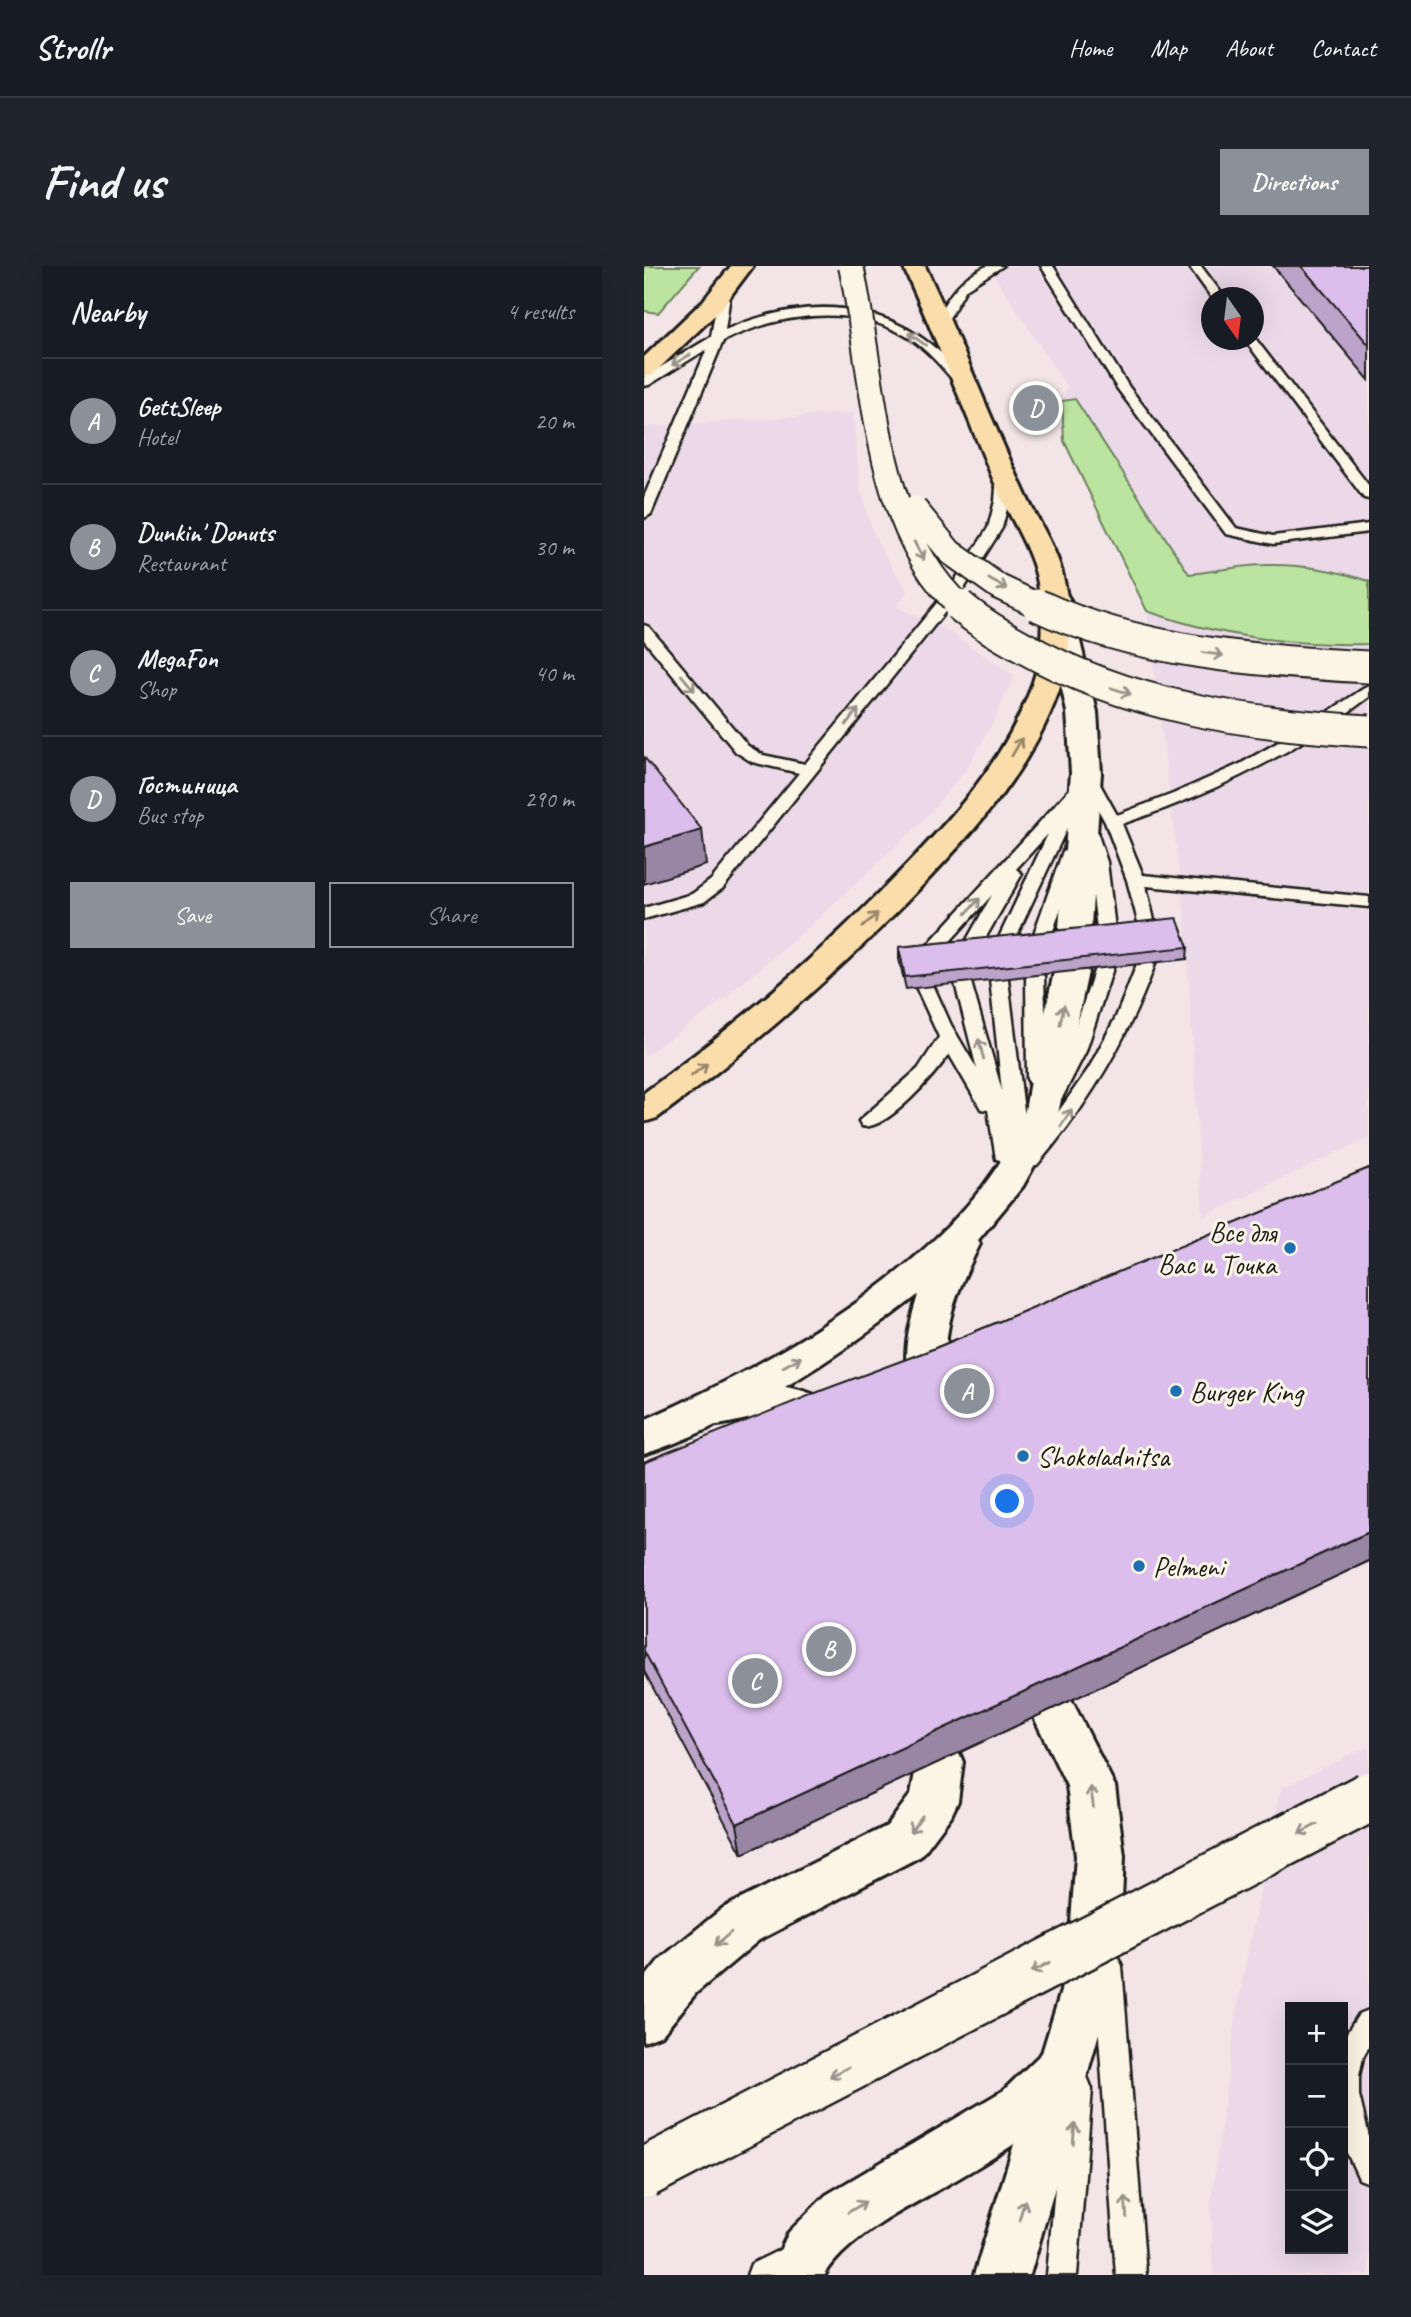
<!DOCTYPE html>
<meta charset="utf-8">
<style>
:root{--surface:#171b24;--page:#20242c;--text:#f1f3f6;--muted:#9ea1a6;--line:#363941;--accent:#8c9099}
body{margin:0;font-family:Caveat,sans-serif;background:var(--page);color:var(--text)}
.controls{position:absolute;right:21px;bottom:21px;display:grid;overflow:hidden;border-radius:0px;box-shadow:0 7px 28px #0002}
.controls button{width:63px;height:63px;display:grid;place-items:center;padding:0;border:0;border-bottom:2px solid var(--line);background:var(--surface);color:var(--text);font:35px sans-serif}
.compass{position:absolute;left:557px;top:21px;width:63px;height:63px;border-radius:50%;background:var(--surface);box-shadow:0 7px 28px #0002;rotate:166deg}
.you{position:absolute;left:364px;top:1236px;width:24px;height:24px;margin:-18px;border:5px solid #fff;border-radius:50%;background:#1a73e8;box-shadow:0 0 0 10px #1a73e833}
.badge{display:grid;place-items:center;width:46px;height:46px;border-radius:50%;background:var(--accent);color:#fff;font-size:23px;font-weight:700}
.pin{position:absolute;translate:-50% -50%;border:4px solid #fff;box-shadow:0 2px 7px #0006}
.list{margin:0;padding:0;list-style:none}
h2{display:flex;justify-content:space-between;align-items:center;height:91px;margin:0;padding:0 28px;font-size:30px}
h2 small{font-size:23px;font-weight:400;color:var(--muted)}
.list li{display:grid;grid-template-columns:46px 1fr auto;gap:21px;align-items:center;box-sizing:border-box;height:126px;padding:0 28px;border-top:2px solid var(--line)}
.list b{display:block;font-size:26px;white-space:nowrap}
.list p{margin:0;font-size:23px;white-space:nowrap;color:var(--muted)}
.list em{font-size:23px;font-style:normal;color:var(--muted)}
.actions{display:flex;gap:14px;padding:21px 28px}
.actions a{flex:1;padding:16px 0;border:2px solid var(--accent);border-radius:0px;text-align:center;font-size:24px;color:var(--accent)}
.actions .main{background:var(--accent);color:#fff}
.icon{flex:none;width:38px;height:38px;fill:none;stroke:currentColor;stroke-width:2;stroke-linecap:round;stroke-linejoin:round}
.map{position:relative;flex:none;width:725px;height:2009px;overflow:hidden;border-radius:0px}
header{display:flex;align-items:center;gap:42px;box-sizing:border-box;height:98px;padding:0 35px;background:var(--surface);border-bottom:2px solid var(--line)}
header strong{font-size:33px}
nav{display:flex;gap:38px;margin-inline-start:auto;font-size:24px}
.intro{display:flex;align-items:center;justify-content:space-between;box-sizing:border-box;height:168px;padding:0 42px}
h1{margin:0;font-size:49px}
.button{padding:18px 32px;border-radius:0px;background:var(--accent);color:#fff;font-size:24px;font-weight:700}
main{display:flex;gap:42px;padding:0 42px}
aside{flex:1;background:var(--surface);border-radius:0px;box-shadow:0 7px 28px #0002}
.map>svg:first-child{display:block}
</style>
<header>
<strong>Strollr</strong>
<nav><a>Home</a><a>Map</a><a>About</a><a>Contact</a></nav>
</header>
<div class="intro"><h1>Find us</h1><a class="button">Directions</a></div>
<main>
<aside>
<h2>Nearby<small>4 results</small></h2>
<ul class="list">
<li><span class="badge">A</span><div><b>GettSleep</b><p>Hotel</p></div><em>20 m</em></li>
<li><span class="badge">B</span><div><b>Dunkin' Donuts</b><p>Restaurant</p></div><em>30 m</em></li>
<li><span class="badge">C</span><div><b>MegaFon</b><p>Shop</p></div><em>40 m</em></li>
<li><span class="badge">D</span><div><b>Гостиница</b><p>Bus stop</p></div><em>290 m</em></li>
</ul>
<div class="actions"><a class="main">Save</a><a>Share</a></div>
</aside>
<div class="map">
<svg width="725" height="2009" viewBox="0 0 725 2009">
<rect width="100%" height="100%" fill="#f2e4e7"/>
<filter id="ink" filterUnits="userSpaceOnUse"><feTurbulence type="fractalNoise" baseFrequency=".0143" numOctaves="2"/><feDisplacementMap in="SourceGraphic" scale="14" xChannelSelector="R" yChannelSelector="G"/><feConvolveMatrix kernelMatrix="1 2 1 2 8 2 1 2 1" color-interpolation-filters="sRGB"/></filter>
<g filter="url(#ink)">
<path fill="#ebd9e8" fill-rule="evenodd" d="M 344,0 L 725,0 L 725,871 L 559,951 L 541,652 L 503,345 L 420,175 L 418,135 L 423,121 ZM 568,32 L 610,32 L 610,74 L 568,74 Z
M 209,147 L 216,222 L 228,264 L 239,287 L 264,326 L 252,341 L 301,363 L 370,410 L 351,453 L 321,505 L 277,557 L 159,666 L 65,745 L 0,790 L 0,161 Z
M 725,1480 L 725,2009 L 569,2009 L 567,1936 L 594,1736 L 637,1522 ZM 646,1741 L 699,1741 L 699,1983 L 646,1983 Z"/>
<path fill="#bbe4a0" stroke="#6c805e" stroke-width="2" d="M 0,0 L 55,0 L 14,47 L 0,45 Z
M 431,133 L 545,308 C 570,306 596,299 621,299 C 656,298 692,304 725,315 L 725,378 C 651,380 573,370 503,345 L 420,175 L 418,135 Z"/>
<g fill="none" stroke-linecap="round" stroke-linejoin="round">
<defs>
<path id="lane" d="M 343,0 L 359,0 L 322,23 L 301,59 L 293,59 L 291,56 C 304,29 316,12 343,0 Z
M 397,0 L 409,0 L 485,121 L 592,262 L 629,270 L 725,258 L 725,266 L 629,278 L 582,268 L 473,122 Z
M 545,0 L 557,0 L 581,32 L 568,32 Z
M 81,18 L 87,22 L 81,64 C 175,24 263,36 327,119 L 321,123 L 316,122 C 300,104 283,82 262,70 C 206,37 134,48 79,75 L 7,248 L 0,252 L 0,231 L 63,83 L 5,119 L 0,120 L 0,111 L 67,71 L 75,22 Z
M 610,71 L 725,220 L 725,233 L 720,232 L 601,74 L 610,74 Z
M 360,204 L 367,208 L 365,235 L 358,262 L 321,321 L 79,622 L 60,636 L 0,653 L 0,642 L 48,628 L 67,614 L 155,507 L 108,496 L 92,486 L 0,374 L 0,359 L 5,361 L 104,480 L 119,489 L 161,498 L 310,316 L 344,262 L 351,235 L 353,208 Z
M 725,419 L 725,431 C 650,488 567,528 478,558 L 499,609 L 725,631 L 725,641 L 502,620 L 513,667 L 504,672 L 498,671 L 483,614 L 461,556 L 434,507 L 436,504 L 448,504 L 473,549 L 529,528 L 596,498 L 661,461 Z
M 431,523 L 439,528 L 426,543 L 430,547 L 365,686 L 359,687 L 350,682 L 404,568 L 372,603 L 378,608 L 331,690 L 325,691 L 316,686 L 348,629 L 289,694 L 277,694 L 274,690 L 277,686 L 425,524 Z
M 444,558 L 452,563 L 463,596 L 472,671 L 463,676 L 454,671 L 445,596 L 436,563 Z
M 428,580 L 437,585 L 404,679 L 395,684 L 389,683 L 386,679 L 419,585 Z
M 502,692 L 511,698 C 484,773 445,838 393,899 L 379,899 L 376,894 L 373,901 L 359,901 L 356,894 L 352,893 L 344,844 L 337,843 L 305,788 C 292,807 242,866 218,860 L 215,855 L 274,803 L 295,771 L 272,721 L 281,715 L 290,721 L 307,759 L 333,803 L 311,717 L 314,713 L 326,713 L 358,825 L 346,713 L 355,707 L 364,713 L 382,861 L 376,893 L 415,845 L 445,802 L 472,751 L 493,698 Z
M 460,696 L 469,702 L 442,785 L 418,832 L 404,832 L 401,828 L 424,785 L 451,702 Z
M 391,704 L 400,710 L 403,813 L 400,817 L 386,817 L 383,813 L 382,710 Z
M 464,1687 L 474,1691 L 478,1700 L 502,2009 L 472,2009 L 450,1700 L 454,1691 Z
M 725,1744 L 725,1780 L 719,1791 L 715,1810 L 715,1829 L 725,1871 L 725,1917 L 715,1913 L 699,1878 L 699,1773 L 715,1748 Z
M 434,1809 L 444,1813 L 448,1823 L 433,2009 L 403,2009 L 420,1823 L 424,1813 Z
M 150,1977 L 161,1981 L 165,1992 C 155,2009 126,2009 103,2009 L 107,1998 Z"/>
<path id="street" d="M 112,1120 C 143,1118 186,1126 203,1156 L 197,1167 C 165,1177 163,1153 136,1150 C 106,1146 78,1166 50,1157 L 44,1146 L 50,1135 Z
M 296,1476 L 313,1482 L 319,1496 L 314,1535 L 307,1550 L 277,1590 L 115,1674 L 52,1727 L 18,1769 L 0,1776 L 0,1713 L 16,1693 L 79,1642 L 243,1560 L 267,1528 L 273,1496 L 279,1482 Z
M 419,1777 L 437,1784 L 445,1802 C 419,1862 307,1915 250,1949 C 227,1963 194,1985 181,2009 L 124,2009 L 145,1966 L 182,1929 L 360,1824 L 401,1784 Z"/>
<path id="secondary" d="M 412,326 L 422,328 L 426,334 L 453,446 L 457,507 L 446,675 L 442,682 L 430,685 L 418,682 L 414,675 L 427,507 L 423,446 L 398,334 L 402,328 Z
M 427,696 L 439,699 L 444,706 L 411,862 L 379,920 L 334,974 L 336,978 C 322,1006 309,1033 304,1064 C 299,1086 311,1108 299,1128 L 285,1132 L 271,1128 C 254,1099 265,1059 274,1029 C 198,1088 92,1159 0,1188 L 0,1154 C 129,1098 314,994 375,862 C 382,847 383,831 386,815 C 394,779 402,742 410,706 L 415,699 Z
M 409,1424 L 425,1429 L 471,1520 L 480,1590 L 477,1655 L 467,1725 L 386,2009 L 330,2009 L 417,1725 L 427,1655 L 432,1590 L 423,1520 L 386,1443 L 393,1429 Z"/>
<path id="primary" d="M 87,0 L 109,0 L 75,45 L 8,109 L 0,111 L 0,91 L 59,35 Z
M 259,0 L 281,0 C 316,73 345,149 379,223 C 392,253 414,283 420,315 C 427,346 428,384 418,415 C 393,497 331,565 272,626 C 192,709 105,784 13,852 L 0,856 L 0,827 C 87,763 170,694 245,617 C 303,558 362,496 389,416 C 400,385 399,349 394,317 C 388,283 365,251 352,220 C 321,146 292,72 259,0 Z"/>
</defs>
<use href="#lane" stroke="#1c1c1c" stroke-width="5"/>
<use href="#street" stroke="#1c1c1c" stroke-width="6"/>
<use href="#secondary" stroke="#1c1c1c" stroke-width="6"/>
<use href="#primary" stroke="#1c1c1c" stroke-width="6"/>
<use href="#lane" fill="#fcf5e5" fill-rule="evenodd"/>
<use href="#street" fill="#fcf5e5" fill-rule="evenodd"/>
<use href="#secondary" fill="#fcf5e5" fill-rule="evenodd"/>
<use href="#primary" fill="#fbddab" fill-rule="evenodd"/>
<defs>
<path id="secondary-bridge-far2" d="M 207,0 C 231,108 229,262 317,341
M 270,242 L 306,286 L 355,321 L 397,341"/>
<path id="secondary-bridge-far1" d="M 315,339 C 333,355 355,368 377,380 C 484,441 604,458 725,465
M 393,339 C 495,387 614,395 725,401"/>
<path id="secondary-bridge" d="M 0,1907 L 725,1531"/>
</defs>
<use href="#secondary-bridge-far2" stroke="#1c1c1c" stroke-width="28" stroke-linecap="butt"/>
<use href="#secondary-bridge-far1" stroke="#1c1c1c" stroke-width="35" stroke-linecap="butt"/>
<use href="#secondary-bridge" stroke="#1c1c1c" stroke-width="54" stroke-linecap="butt"/>
<use href="#secondary-bridge-far2" stroke="#fcf5e5" stroke-width="24"/>
<use href="#secondary-bridge-far1" stroke="#fcf5e5" stroke-width="31"/>
<use href="#secondary-bridge" stroke="#fcf5e5" stroke-width="49"/>
</g>
<path fill="#bca3ca" stroke="#1c1c1c" stroke-width="2" d="M 629,0 L 725,0 L 725,114 Z
M 255,681 L 544,681 L 543,693 L 262,723 L 255,693 Z
M 725,902 L 725,1295 L 98,1588 L 0,1405 L 0,1196 L 284,1085 Z"/>
<path fill="#9985a4" stroke="#1c1c1c" stroke-width="2" d="M 58,564 L 62,599 L 0,618 L 0,581 Z
M 725,1266 L 725,1295 L 98,1588 L 93,1558 Z"/>
<path fill="#dbbeeb" stroke="#1c1c1c" stroke-width="2" d="M 657,0 L 725,0 L 725,79 Z
M 0,491 L 58,564 L 0,581 Z
M 533,652 L 544,681 L 261,711 L 255,681 Z
M 725,902 L 725,1266 L 93,1558 L 0,1385 L 0,1196 L 179,1124 L 284,1085 Z"/>
<defs><path id="oneway-shaft" d="M-6 0H5M1.5-3L5.5 0L1.5 3" fill="none" stroke-width="1.6" stroke-linecap="round" stroke-linejoin="round" transform="scale(1.75)"/></defs>
<g stroke="#97938b">
<use href="#oneway-shaft" transform="translate(273 73) rotate(-144)"/>
<use href="#oneway-shaft" transform="translate(37 94) rotate(150)"/>
<use href="#oneway-shaft" transform="translate(275 285) rotate(62)"/>
<use href="#oneway-shaft" transform="translate(354 318) rotate(29)"/>
<use href="#oneway-shaft" transform="translate(569 388) rotate(8)"/>
<use href="#oneway-shaft" transform="translate(44 417) rotate(50)"/>
<use href="#oneway-shaft" transform="translate(477 425) rotate(18)"/>
<use href="#oneway-shaft" transform="translate(208 451) rotate(-51)"/>
<use href="#oneway-shaft" transform="translate(329 640) rotate(-48)"/>
<use href="#oneway-shaft" transform="translate(418 749) rotate(-78)"/>
<use href="#oneway-shaft" transform="translate(337 783) rotate(-105)"/>
<use href="#oneway-shaft" transform="translate(422 852) rotate(-58)"/>
<use href="#oneway-shaft" transform="translate(148 1096) rotate(-29)"/>
<use href="#oneway-shaft" transform="translate(448 1531) rotate(-98)"/>
<use href="#oneway-shaft" transform="translate(272 1558) rotate(127)"/>
<use href="#oneway-shaft" transform="translate(664 1563) rotate(153)"/>
<use href="#oneway-shaft" transform="translate(79 1673) rotate(140)"/>
<use href="#oneway-shaft" transform="translate(397 1701) rotate(153)"/>
<use href="#oneway-shaft" transform="translate(195 1806) rotate(153)"/>
<use href="#oneway-shaft" transform="translate(430 1868) rotate(-85)"/>
<use href="#oneway-shaft" transform="translate(213 1941) rotate(-31)"/>
<use href="#oneway-shaft" transform="translate(482 1941) rotate(-94)"/>
<use href="#oneway-shaft" transform="translate(378 1944) rotate(-74)"/>
</g>
<g stroke="#97866b">
<use href="#oneway-shaft" transform="translate(373 481) rotate(-60)"/>
<use href="#oneway-shaft" transform="translate(226 654) rotate(-43)"/>
<use href="#oneway-shaft" transform="translate(55 804) rotate(-38)"/>
</g>
</g>
<g fill="#1f6fb2" stroke="#fcf5e5" stroke-width="2.5">
<circle cx="646" cy="982" r="7"/>
<circle cx="532" cy="1125" r="7"/>
<circle cx="379" cy="1190" r="7"/>
<circle cx="495" cy="1300" r="7"/>
</g>
<g text-anchor="middle" stroke-width="6" stroke-linejoin="round" paint-order="stroke">
<g font-size="28" fill="#1c1c1c" stroke="#fcf5e5" text-anchor="start">
<text x="632" y="976" text-anchor="end">Все для<tspan x="632" dy="32">Вас и Точка</tspan></text>
<text x="546" y="1135">Burger King</text>
<text x="393" y="1200">Shokoladnitsa</text>
<text x="509" y="1310">Pelmeni</text>
</g>
</g>
</svg>
<div class="controls">
<button>+</button>
<button>−</button>
<button><svg class="icon" aria-label="locate" viewBox="0 0 24 24"><circle cx="12" cy="12" r="6"/><path d="M12 2v4M12 18v4M2 12h4M18 12h4"/></svg></button>
<button><svg class="icon" aria-label="layers" viewBox="0 0 24 24"><path d="M12 4l9 5-9 5-9-5zM3 14l9 5 9-5"/></svg></button>
</div>
<svg class="compass" viewBox="-18 -18 36 36"><path d="M0-13l5 13h-10z" fill="#e53935"/><path d="M0 13l5-13h-10z" fill="#9ea1a6"/></svg>
<div class="you"></div>
<div class="pin badge" style="left:323px;top:1125px">A</div>
<div class="pin badge" style="left:185px;top:1383px">B</div>
<div class="pin badge" style="left:111px;top:1415px">C</div>
<div class="pin badge" style="left:392px;top:142px">D</div>
</div>
</main>
